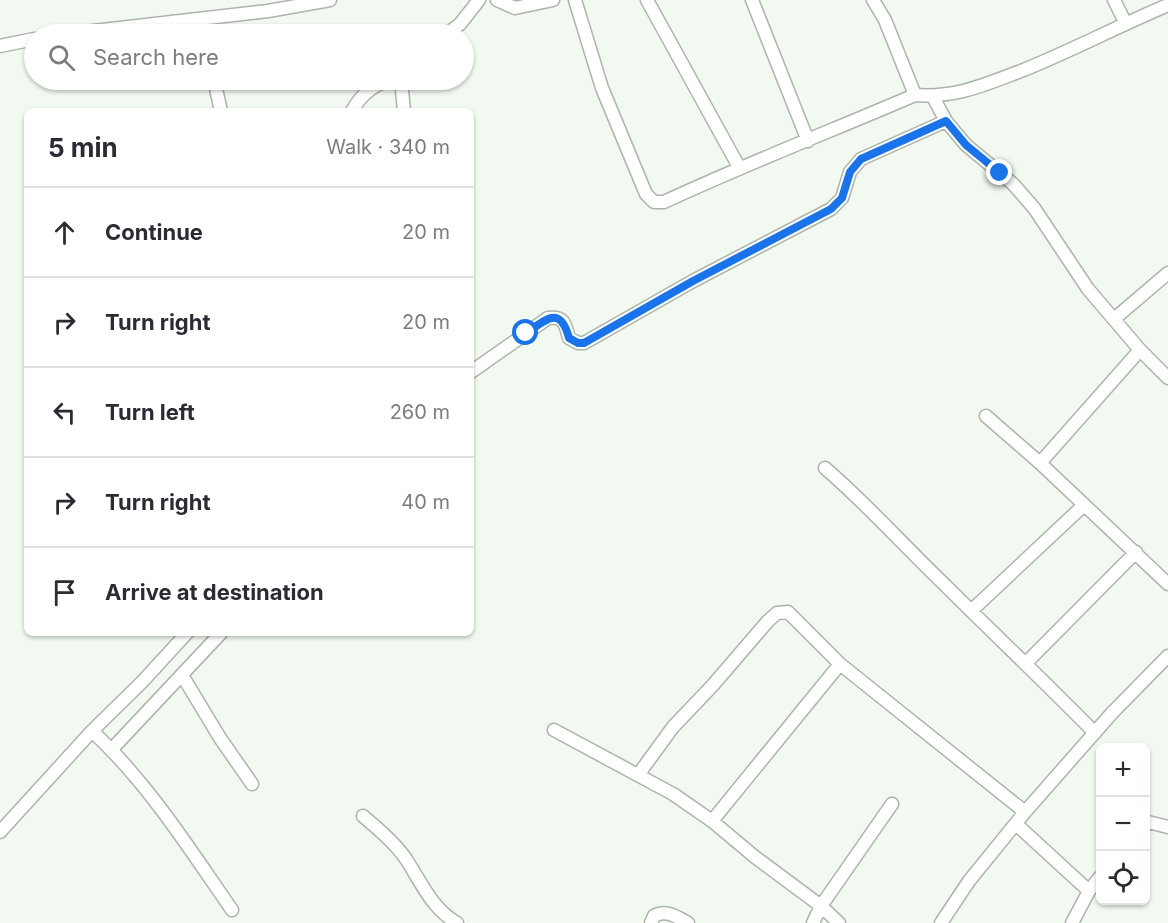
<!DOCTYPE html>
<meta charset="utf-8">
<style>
:root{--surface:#fff;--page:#f2f2f3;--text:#2b2b33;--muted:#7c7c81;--line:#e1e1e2}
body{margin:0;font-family:Inter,sans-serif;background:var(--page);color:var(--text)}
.controls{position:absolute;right:18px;bottom:18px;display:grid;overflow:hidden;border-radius:9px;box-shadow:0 2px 4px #0004}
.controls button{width:54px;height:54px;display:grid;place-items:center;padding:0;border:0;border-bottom:2px solid var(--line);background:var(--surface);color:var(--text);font:30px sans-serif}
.stop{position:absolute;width:18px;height:18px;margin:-14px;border:4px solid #1a73e8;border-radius:50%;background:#fff}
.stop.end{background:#1a73e8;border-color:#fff;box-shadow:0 2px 6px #0008}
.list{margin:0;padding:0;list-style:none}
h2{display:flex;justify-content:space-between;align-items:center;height:78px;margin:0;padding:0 24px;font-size:26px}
h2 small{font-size:20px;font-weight:400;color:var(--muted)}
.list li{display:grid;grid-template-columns:39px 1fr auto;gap:18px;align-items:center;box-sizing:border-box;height:90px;padding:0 24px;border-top:2px solid var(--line)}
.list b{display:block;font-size:22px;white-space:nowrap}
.list em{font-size:20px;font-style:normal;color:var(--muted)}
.icon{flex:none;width:33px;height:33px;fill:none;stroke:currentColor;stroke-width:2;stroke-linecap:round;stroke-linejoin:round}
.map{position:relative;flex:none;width:1168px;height:923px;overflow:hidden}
.search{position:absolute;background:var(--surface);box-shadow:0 2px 4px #0004;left:24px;top:24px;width:450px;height:66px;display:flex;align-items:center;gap:15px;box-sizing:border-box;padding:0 21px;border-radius:33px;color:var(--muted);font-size:22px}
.panel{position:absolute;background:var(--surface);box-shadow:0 2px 4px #0004;left:24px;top:108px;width:450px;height:528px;border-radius:9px}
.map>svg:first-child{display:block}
</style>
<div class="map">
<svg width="1168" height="923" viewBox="0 0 1168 923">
<rect width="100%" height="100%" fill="#f1f9f0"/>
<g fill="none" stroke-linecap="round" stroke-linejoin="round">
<defs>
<path id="minor" d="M 497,0 L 515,8 L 553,0
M 575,0 L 602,88 L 646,194 L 654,202 L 664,202 C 746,164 831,131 915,95 C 956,98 984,85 1021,71 C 1071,51 1118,26 1168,5
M 647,0 L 739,167
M 752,0 L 808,141
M 873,0 L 885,20 L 915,95
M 1114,0 L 1126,24
M 201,20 L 204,34
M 67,34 L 268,11 L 330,0
M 447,34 L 460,24 L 479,0
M 0,46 L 34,39
M 214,80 L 221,111
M 401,80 L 404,111
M 933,97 L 946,121 L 966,145 L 1013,184 L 1034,208 L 1088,289 L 1140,350 L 1168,378
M 352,111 C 361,95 371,87 388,80
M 1114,319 L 1168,273
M 471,372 L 548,318 C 565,316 565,324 569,338 L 578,343 L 584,343 L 693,281 L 831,209 L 842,198 L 850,172 L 861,159 L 946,121
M 986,416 L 1040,463 L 1168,584
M 1040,463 L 1140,350
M 825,468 C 868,505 905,547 946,586 C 995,635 1046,683 1095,733
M 971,611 L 1084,505
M 1026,663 L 1136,552
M 182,675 L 220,738 L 252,784
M 554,730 L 673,794 L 712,821 L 755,857 L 821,906 L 839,923
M 92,731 C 148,783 189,848 232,910
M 112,749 L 221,633
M 638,775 L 673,727 L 713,685 L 768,621 L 777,613 L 788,612 L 840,664 L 1025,812
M 363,816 C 378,829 394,842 406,859 C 421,882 432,909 457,923
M 712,821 L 840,664
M 1016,824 L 1089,891
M 1146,824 L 1148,822 L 1168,827
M 0,832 L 92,731 L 142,682 L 187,633
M 651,923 L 654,916 C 666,909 677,917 688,923
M 813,923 L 821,906 L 892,804
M 941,923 L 969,881 L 1025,812 L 1112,713 L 1168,656
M 1072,923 L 1089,891 L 1100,877"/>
</defs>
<use href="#minor" stroke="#adb4ab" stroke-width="15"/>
<use href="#minor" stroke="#fff" stroke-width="12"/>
</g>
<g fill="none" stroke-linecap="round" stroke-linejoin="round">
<path stroke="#1a73e8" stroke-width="8" d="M 526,333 C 547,319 560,305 569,338 L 578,343 L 584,343 L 693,281 L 831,209 L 842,198 L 850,172 L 861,159 L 946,121 L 966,145 L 1000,173"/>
</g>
</svg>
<div class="controls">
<button>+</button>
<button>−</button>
<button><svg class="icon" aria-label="locate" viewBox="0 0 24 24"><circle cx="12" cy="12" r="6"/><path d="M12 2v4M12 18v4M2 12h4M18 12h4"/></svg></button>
</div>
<div class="stop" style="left:526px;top:333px"></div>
<div class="stop end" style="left:1000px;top:173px"></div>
<div class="search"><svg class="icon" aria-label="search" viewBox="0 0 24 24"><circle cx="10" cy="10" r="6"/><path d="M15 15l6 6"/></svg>Search here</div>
<section class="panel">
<h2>5 min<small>Walk · 340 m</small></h2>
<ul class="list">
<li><svg class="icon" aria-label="ahead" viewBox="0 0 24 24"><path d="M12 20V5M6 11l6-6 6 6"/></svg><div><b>Continue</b></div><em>20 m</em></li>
<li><svg class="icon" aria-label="right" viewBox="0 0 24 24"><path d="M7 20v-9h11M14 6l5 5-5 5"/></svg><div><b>Turn right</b></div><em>20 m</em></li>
<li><svg class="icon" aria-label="left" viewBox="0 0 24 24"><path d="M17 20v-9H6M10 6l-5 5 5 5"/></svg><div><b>Turn left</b></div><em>260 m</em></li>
<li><svg class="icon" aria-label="right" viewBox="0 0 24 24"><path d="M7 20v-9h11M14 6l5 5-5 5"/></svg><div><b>Turn right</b></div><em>40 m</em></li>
<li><svg class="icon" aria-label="arrive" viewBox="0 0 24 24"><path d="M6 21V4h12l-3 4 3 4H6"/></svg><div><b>Arrive at destination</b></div></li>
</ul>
</section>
</div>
